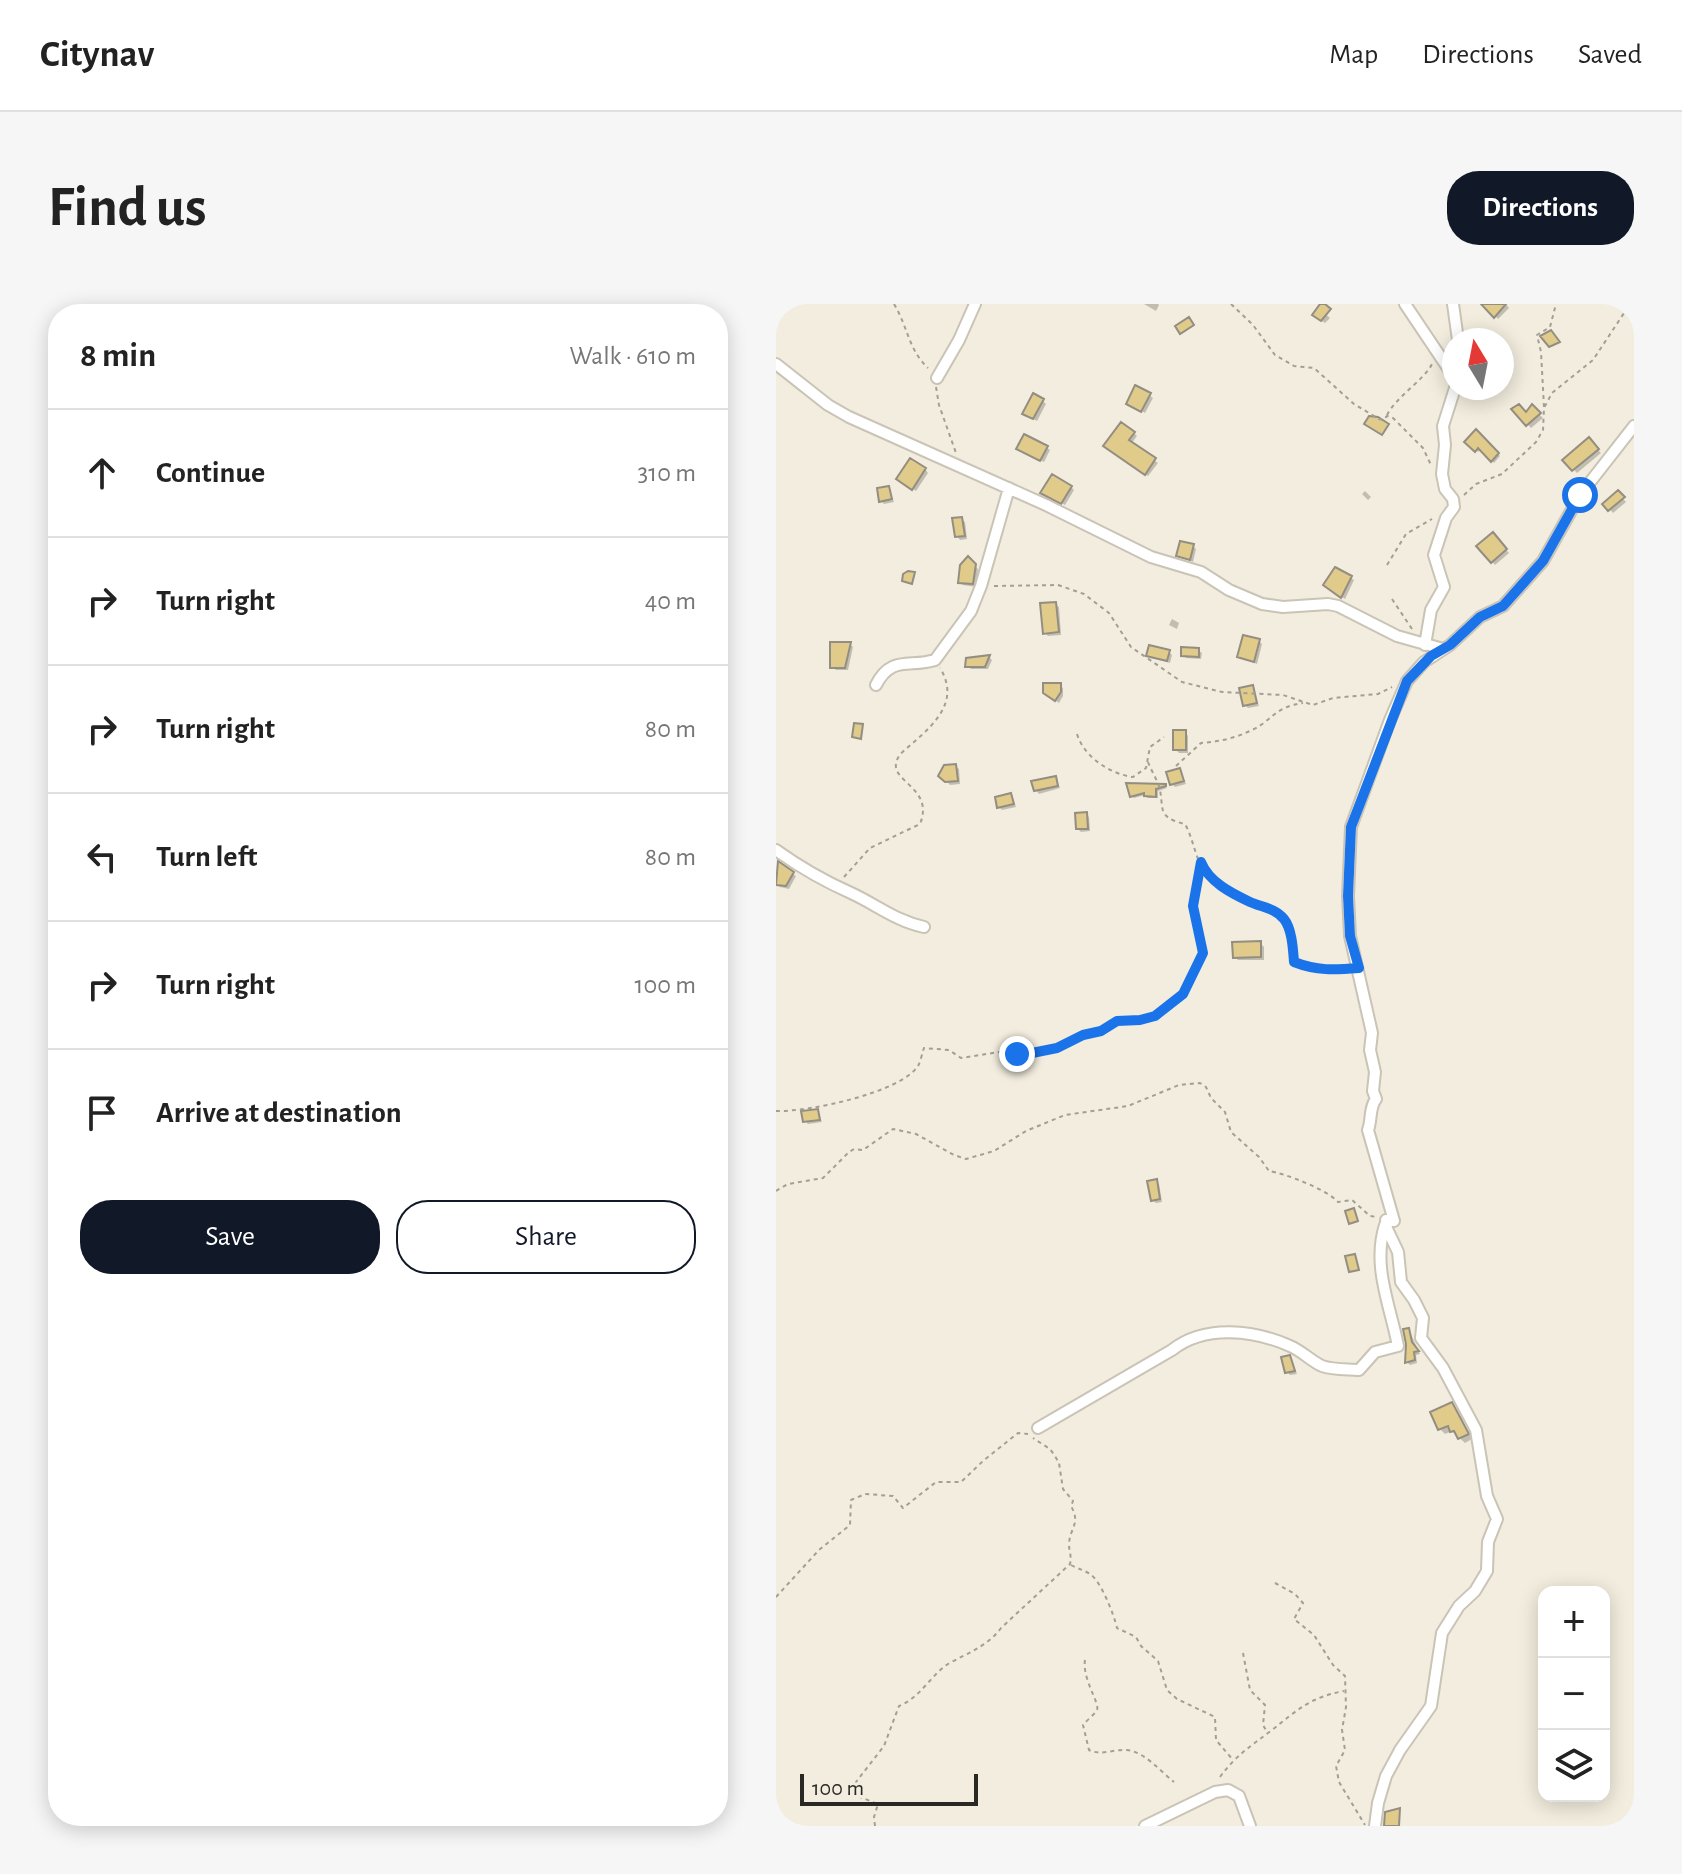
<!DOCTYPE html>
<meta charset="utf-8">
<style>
:root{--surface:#fff;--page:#f6f6f6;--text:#222;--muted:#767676;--line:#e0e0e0;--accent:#111827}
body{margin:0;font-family:"Alegreya Sans",sans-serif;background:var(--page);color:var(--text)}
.controls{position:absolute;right:24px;bottom:24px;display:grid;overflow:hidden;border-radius:16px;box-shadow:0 4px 20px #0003}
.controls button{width:72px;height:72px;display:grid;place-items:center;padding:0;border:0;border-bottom:2px solid var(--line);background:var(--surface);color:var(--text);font:40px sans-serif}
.compass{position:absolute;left:666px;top:24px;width:72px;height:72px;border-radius:50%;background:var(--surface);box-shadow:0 4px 20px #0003;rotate:350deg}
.scale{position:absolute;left:24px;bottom:20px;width:178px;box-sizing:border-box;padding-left:8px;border:4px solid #2a2823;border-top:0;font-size:22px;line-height:28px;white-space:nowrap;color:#2a2823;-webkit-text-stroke:6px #f2edde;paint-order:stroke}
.stop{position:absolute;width:24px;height:24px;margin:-18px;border:6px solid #1a73e8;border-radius:50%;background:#fff}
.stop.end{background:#1a73e8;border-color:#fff;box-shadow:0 2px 8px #0008}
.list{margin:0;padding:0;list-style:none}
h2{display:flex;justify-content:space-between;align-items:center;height:104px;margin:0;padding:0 32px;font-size:34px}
h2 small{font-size:26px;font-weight:400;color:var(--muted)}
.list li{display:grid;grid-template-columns:52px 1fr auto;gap:24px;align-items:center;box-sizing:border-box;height:128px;padding:0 32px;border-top:2px solid var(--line)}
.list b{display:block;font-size:30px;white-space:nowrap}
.list em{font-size:26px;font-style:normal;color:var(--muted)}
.actions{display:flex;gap:16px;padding:24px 32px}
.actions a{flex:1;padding:18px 0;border:2px solid var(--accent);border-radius:32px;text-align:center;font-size:28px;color:var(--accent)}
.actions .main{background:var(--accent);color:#fff}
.icon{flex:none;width:44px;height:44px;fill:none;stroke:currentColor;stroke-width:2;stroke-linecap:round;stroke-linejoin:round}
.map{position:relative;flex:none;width:858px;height:1522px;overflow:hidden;border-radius:32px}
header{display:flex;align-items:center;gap:48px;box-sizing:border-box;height:112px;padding:0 40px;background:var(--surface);border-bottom:2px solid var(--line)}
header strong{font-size:38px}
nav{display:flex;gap:44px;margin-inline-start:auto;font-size:28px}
.intro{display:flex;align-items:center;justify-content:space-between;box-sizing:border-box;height:192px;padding:0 48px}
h1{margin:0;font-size:56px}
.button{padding:20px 36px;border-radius:32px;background:var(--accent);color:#fff;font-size:28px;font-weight:700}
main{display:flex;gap:48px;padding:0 48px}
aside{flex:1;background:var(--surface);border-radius:32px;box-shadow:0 4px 20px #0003}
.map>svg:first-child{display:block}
</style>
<header>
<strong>Citynav</strong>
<nav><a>Map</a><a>Directions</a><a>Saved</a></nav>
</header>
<div class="intro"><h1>Find us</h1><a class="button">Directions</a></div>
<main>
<aside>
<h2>8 min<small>Walk · 610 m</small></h2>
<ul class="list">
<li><svg class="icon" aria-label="ahead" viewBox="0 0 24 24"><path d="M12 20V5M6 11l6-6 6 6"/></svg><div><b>Continue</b></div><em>310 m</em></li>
<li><svg class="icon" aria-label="right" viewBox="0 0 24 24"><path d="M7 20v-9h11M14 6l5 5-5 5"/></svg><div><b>Turn right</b></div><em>40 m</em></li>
<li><svg class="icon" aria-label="right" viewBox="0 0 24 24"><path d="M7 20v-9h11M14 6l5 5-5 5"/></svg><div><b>Turn right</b></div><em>80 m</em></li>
<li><svg class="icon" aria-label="left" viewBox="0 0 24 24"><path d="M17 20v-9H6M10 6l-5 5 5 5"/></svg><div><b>Turn left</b></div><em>80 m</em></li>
<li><svg class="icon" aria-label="right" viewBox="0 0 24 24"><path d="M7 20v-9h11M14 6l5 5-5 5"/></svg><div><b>Turn right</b></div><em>100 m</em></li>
<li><svg class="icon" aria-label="arrive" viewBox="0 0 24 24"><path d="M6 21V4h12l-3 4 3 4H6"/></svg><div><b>Arrive at destination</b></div></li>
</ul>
<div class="actions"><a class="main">Save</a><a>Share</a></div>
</aside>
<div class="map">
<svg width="858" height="1522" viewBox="0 0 858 1522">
<rect width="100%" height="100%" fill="#f2edde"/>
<path fill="#0003" d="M 368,0 L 382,0 L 383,1 L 380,7 Z
M 716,0 L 730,0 L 733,4 L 722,15 L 712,4 Z
M 543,4 L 554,14 L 549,19 L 541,14 Z
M 373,91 L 377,94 L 369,109 L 352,100 Z
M 267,97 L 270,100 L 261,117 L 252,112 Z
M 756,103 L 767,114 L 755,124 L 738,105 L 751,110 Z
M 700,128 L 724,152 L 718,159 L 705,145 L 702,148 L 691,138 Z
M 358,129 L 361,132 L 355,140 L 382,159 L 372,172 L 333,145 Z
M 813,136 L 825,149 L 801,169 L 789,156 Z
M 270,143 L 274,146 L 268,158 L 246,148 Z
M 149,165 L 152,169 L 140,187 L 126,178 Z
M 295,183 L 298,186 L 289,201 L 266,189 Z
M 112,184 L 118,198 L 108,200 L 105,197 Z
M 589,187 L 595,193 L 592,196 L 586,190 Z
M 842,189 L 850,198 L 837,209 L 829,200 Z
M 185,215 L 189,218 L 191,235 L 184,236 L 181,232 Z
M 717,231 L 733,249 L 719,261 L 703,242 Z
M 417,242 L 420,245 L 417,258 L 402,251 Z
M 192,255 L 202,265 L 200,283 L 187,281 L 184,278 Z
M 575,274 L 578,276 L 569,295 L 552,284 Z
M 279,300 L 283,303 L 285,331 L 272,332 L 269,329 Z
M 396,315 L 403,319 L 401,325 L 393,321 Z
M 483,337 L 486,340 L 481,360 L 464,353 Z
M 74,340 L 77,343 L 72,366 L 60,366 L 56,363 Z
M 422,346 L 426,349 L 425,355 L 410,354 L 407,351 Z
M 393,348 L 396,351 L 394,359 L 373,352 Z
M 213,353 L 216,356 L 212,365 L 195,365 L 192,362 L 192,355 Z
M 284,381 L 287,384 L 287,392 L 283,399 L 273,392 Z
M 476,383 L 483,402 L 472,404 L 469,401 Z
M 409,428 L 412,432 L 412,449 L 403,449 L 399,445 Z
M 179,462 L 183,465 L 184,480 L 174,481 L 165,471 Z
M 404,466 L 410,480 L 399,483 L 396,480 Z
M 280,474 L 284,484 L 263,490 L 260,486 Z
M 389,482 L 391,484 L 382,487 L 382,494 L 372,494 L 369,491 L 358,494 L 356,492 Z
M 235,491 L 240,503 L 226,506 L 223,503 Z
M 310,510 L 313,513 L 314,527 L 305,528 L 302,525 Z
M 2,560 L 20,572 L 13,585 L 4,583 L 0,580 Z
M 484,639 L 488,643 L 488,656 L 462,656 L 459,653 Z
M 41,807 L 46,818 L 32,820 L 29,817 Z
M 380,877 L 383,880 L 386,898 L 380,899 L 376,896 Z
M 633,1026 L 644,1050 L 640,1051 L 641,1059 L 634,1061 L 631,1058 Z
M 514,1053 L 521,1070 L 514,1071 L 511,1068 Z
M 676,1101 L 681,1106 L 696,1135 L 689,1139 L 676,1127 L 669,1130 L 664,1125 Z"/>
<path fill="#e0cb8a" stroke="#938e81" stroke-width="2" d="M 544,0 L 549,0 L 555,5 L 545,17 L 536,11 Z
M 705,0 L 730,0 L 718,14 Z
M 413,13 L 418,21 L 404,30 L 399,22 Z
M 775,26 L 784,38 L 773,43 L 764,32 Z
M 359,81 L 375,89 L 365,108 L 350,100 Z
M 257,89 L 268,95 L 257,115 L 246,110 Z
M 743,100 L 750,108 L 756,100 L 765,109 L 750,122 L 735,105 Z
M 593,112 L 602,113 L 613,120 L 606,131 L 588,120 Z
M 345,118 L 359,128 L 353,136 L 380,154 L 369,171 L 327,142 Z
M 700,125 L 723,149 L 715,158 L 702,144 L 699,148 L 688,138 Z
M 248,130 L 272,142 L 264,157 L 240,145 Z
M 813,133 L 823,145 L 796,167 L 786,156 Z
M 134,154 L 150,164 L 136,186 L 120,175 Z
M 276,170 L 296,182 L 285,200 L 264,189 Z
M 113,182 L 116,195 L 103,198 L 101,184 Z
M 842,186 L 849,193 L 832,207 L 826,200 Z
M 186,213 L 189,232 L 179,233 L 176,214 Z
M 717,228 L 731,245 L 715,259 L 700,242 Z
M 404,237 L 418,240 L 414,256 L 400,252 Z
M 192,252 L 200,260 L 197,280 L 182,279 L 184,261 Z
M 559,263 L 576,272 L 565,294 L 547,281 Z
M 132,267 L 139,268 L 136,280 L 126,277 L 127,270 Z
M 280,298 L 283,328 L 267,330 L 264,299 Z
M 467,331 L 484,335 L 478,358 L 461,353 Z
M 54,338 L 75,338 L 69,364 L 54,364 Z
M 373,341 L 394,346 L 391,357 L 370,352 Z
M 405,343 L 423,344 L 423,353 L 405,352 Z
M 214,351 L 209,363 L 189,363 L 190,354 Z
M 267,379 L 285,379 L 285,388 L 279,397 L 267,389 Z
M 477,381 L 481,399 L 467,402 L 463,384 Z
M 78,419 L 87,420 L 85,435 L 76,433 Z
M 397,426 L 410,426 L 410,446 L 397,446 Z
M 180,460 L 182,477 L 169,478 L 162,472 L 168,461 Z
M 404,464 L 408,477 L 394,481 L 390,468 Z
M 280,472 L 282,482 L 258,487 L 255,477 Z
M 350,479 L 390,480 L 390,482 L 380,485 L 380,493 L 368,492 L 368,489 L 354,493 Z
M 235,489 L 238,500 L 221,504 L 219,493 Z
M 311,508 L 312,525 L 300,525 L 299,509 Z
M 2,557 L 18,568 L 10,582 L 0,581 Z
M 485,637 L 485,653 L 457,654 L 456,638 Z
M 42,805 L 44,816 L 27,818 L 25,807 Z
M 381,875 L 384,895 L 375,897 L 371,877 Z
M 578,904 L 582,917 L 573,920 L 569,907 Z
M 579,950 L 583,966 L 573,968 L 569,952 Z
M 633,1024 L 636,1038 L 643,1047 L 638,1048 L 639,1056 L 629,1059 L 630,1040 L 627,1025 Z
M 514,1051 L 519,1067 L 509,1069 L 505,1053 Z
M 676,1098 L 693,1130 L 682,1135 L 678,1127 L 674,1128 L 672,1122 L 662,1126 L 654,1108 Z
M 624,1504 L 623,1522 L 608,1522 L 609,1508 Z"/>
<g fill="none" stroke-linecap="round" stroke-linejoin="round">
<defs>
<path id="street" d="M 629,0 L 678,73
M 677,0 L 682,36
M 0,60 L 52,101 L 73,113 L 270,201 L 375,253 L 425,268 L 453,286 L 486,300 L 507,303 L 552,300 L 562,302 L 621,332 L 667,345
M 161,74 L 183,36 L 199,0
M 649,341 L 655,306 L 668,283 L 658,251 L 670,214 L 678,203 L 677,195 L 669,185 L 666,170 L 669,141 L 667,122 L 679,84
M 100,381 C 115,351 134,364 159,356 L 195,307 L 205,282 L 233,184
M 0,546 C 25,564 48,577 75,589 C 101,601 120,617 148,623
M 262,1124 L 396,1046 C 429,1020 478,1026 514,1042 C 526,1047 535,1057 546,1062 C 557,1066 572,1065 583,1066 L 599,1048 L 622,1042 C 614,1001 596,962 609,921
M 369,1522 L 439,1488 L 452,1486 L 463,1492 L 474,1522
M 599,1522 L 602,1499 L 610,1472 L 624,1446 L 655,1402 L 666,1329 L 683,1302 L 699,1287 L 711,1267 L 712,1238 L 721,1215 L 711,1192 L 700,1126 L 667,1064 L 645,1034 L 647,1014 L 638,996 L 625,978 L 622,948 L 611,925 L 610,916 L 618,917 L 592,826 C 596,815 593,804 600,795 L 597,787 L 599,768 L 594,746 L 596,729 L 574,632 L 572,592 L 575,523 L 614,416 L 631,377 L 648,358 L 674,341 L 704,313 L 727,302 L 767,257 L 804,191 L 858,122"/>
</defs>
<use href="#street" stroke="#c9c4b5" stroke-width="14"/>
<path stroke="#a29f94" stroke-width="2" stroke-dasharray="4 4" stroke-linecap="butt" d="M 118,0 C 132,23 132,45 152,64
M 455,0 L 477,21 L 499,51 L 518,62 L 538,64 L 578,100 L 603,115 L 607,116 L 611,112 L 617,114 L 647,144 L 655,161
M 160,83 L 163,101 L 180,149
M 768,103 L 765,48 L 761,31 L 774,23 L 780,0
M 611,111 C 620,93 649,75 656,60
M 688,191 L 700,180 L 726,170 L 760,138 L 767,126 L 768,104 L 776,89 L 817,56 L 854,0
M 611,261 L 630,230 L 656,215
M 218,282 L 282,281 L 308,290 L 333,309 L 355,343 L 406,378 L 446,388 L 507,391 L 537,401 L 557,394 L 602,390 L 616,383
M 616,295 L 636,325
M 301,430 C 308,453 334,470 357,473 L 370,464 L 374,443 L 388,433
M 372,458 C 375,466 380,474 383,482 C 389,504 379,513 409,520 C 418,536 419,556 431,571 C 438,579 449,584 458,589 C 499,609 516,606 518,658 L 535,665 L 568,665
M 400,462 L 425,439 C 442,438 460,434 476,426 C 497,416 498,403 527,399
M 68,573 L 94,544 L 144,520 C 159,483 112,478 121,456 C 124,448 133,443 138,438 C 162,417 183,395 164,364
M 0,807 C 32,808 124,789 142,762 C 145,757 146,749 148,744 L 173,746 L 185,754 L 223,748 L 251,750 L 281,744 L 307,731 L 321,729 L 341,717 L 364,716 L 379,712 L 390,705 L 407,690 L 427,649 L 417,602 L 420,574 L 425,558
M 0,887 L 12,880 L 47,874 L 73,848 L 78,845 L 87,846 L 117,825 L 140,830 L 178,851 L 190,855 L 218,847 L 250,827 L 289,811 L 352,802 L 403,781 L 424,779 L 430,783 L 435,794 L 449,808 L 455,828 L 483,853 L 493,867 C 508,869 552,886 562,898 L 576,896 L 594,912 L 601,913
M 295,1261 C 302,1265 308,1266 314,1270 C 325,1277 338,1311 341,1324 L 360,1333 L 365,1342 L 382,1357 L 391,1386 L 401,1395 L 439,1413 L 440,1436 L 457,1456
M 499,1279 L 519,1290 L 527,1299 L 518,1315 L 538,1331 L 557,1361 L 569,1372 L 570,1403 L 566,1426 L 569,1446 L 560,1462 L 563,1478 L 589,1521
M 0,1293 L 43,1246 L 74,1221 L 75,1196 L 89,1190 L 117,1192 L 127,1204 L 160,1178 L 185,1178 L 207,1157 L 242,1129 L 252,1130
M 467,1349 L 474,1386 L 489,1401 L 487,1421 L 491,1428
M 309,1356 C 306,1375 324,1399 321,1406 C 318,1411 311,1416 307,1421 L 313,1446 C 325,1452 338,1445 351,1446 C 369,1448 384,1467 398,1478
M 444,1473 C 460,1451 475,1442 496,1426 C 521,1406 535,1393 568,1387
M 99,1522 L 98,1513 L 102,1500 L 84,1493 L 80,1478 L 108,1442 L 123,1402 C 144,1394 154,1372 172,1360 C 191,1349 211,1343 225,1324 L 294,1260 C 296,1252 293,1248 293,1240 C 294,1223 305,1220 295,1202 L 297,1197 L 287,1185 L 283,1159 L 279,1152 L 274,1145 L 257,1134"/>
<use href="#street" stroke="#fff" stroke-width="10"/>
</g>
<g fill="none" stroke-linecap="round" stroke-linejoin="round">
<path stroke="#1a73e8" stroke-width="10" d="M 241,750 L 251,750 L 281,744 L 307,731 L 325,727 L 341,717 L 364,716 L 379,712 L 407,690 L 427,649 L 417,602 L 425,558 C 433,578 455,589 474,598 C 485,603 499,604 508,615 C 516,625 517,645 518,658 C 541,667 558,666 583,664 L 574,632 L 572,592 L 575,523 L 631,377 L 655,352 L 674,341 L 704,313 L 727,302 L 767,257 L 804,191"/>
</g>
</svg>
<div class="controls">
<button>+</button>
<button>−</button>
<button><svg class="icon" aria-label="layers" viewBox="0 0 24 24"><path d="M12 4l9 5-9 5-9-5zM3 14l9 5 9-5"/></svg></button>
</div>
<svg class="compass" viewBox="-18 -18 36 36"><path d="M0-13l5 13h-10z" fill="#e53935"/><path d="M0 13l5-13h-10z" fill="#767676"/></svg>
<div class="scale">100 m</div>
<div class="stop" style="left:804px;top:191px"></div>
<div class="stop end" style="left:241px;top:750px"></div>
</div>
</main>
